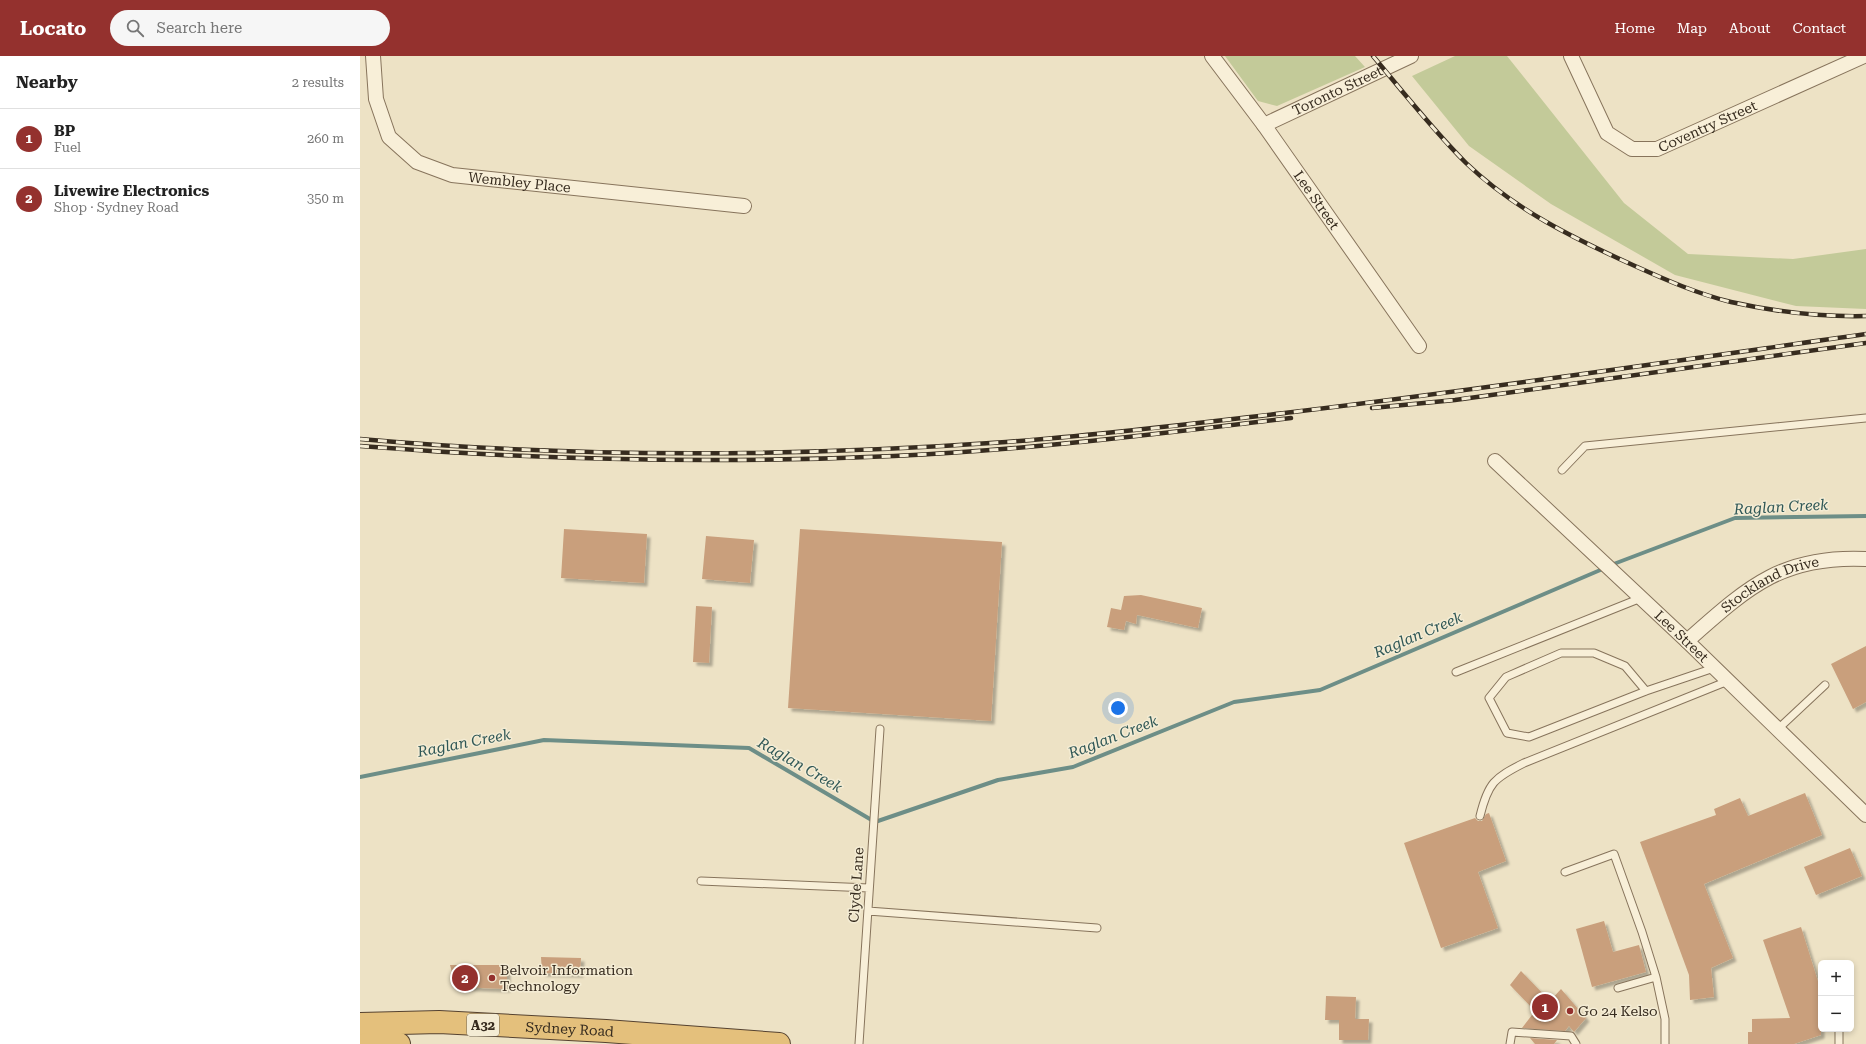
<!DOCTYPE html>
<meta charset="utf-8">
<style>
:root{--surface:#fff;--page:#f6f6f6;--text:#222;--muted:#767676;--line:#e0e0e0;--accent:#94312e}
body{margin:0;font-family:"Roboto Serif",serif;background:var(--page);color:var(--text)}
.controls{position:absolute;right:12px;bottom:12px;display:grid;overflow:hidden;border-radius:6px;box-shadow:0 2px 6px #0003}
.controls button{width:36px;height:36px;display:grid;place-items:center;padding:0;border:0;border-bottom:1px solid var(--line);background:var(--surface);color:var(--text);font:20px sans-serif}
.you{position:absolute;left:758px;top:652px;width:14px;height:14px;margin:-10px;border:3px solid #fff;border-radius:50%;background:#1a73e8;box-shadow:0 0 0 6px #1a73e833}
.badge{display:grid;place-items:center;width:26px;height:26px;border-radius:50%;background:var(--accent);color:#fff;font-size:13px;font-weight:700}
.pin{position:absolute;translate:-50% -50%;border:2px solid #fff;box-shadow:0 1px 4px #0006}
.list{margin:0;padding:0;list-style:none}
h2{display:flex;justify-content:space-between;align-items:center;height:52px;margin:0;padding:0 16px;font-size:17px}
h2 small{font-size:13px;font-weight:400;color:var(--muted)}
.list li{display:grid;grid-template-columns:26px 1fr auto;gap:12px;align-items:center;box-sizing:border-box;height:60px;padding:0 16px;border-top:1px solid var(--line)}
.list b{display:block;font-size:15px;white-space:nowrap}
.list p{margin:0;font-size:13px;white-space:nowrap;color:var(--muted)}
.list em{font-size:13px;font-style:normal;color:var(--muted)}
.icon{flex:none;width:22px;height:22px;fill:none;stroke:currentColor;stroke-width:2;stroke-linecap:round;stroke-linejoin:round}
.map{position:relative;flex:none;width:1506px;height:988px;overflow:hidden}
header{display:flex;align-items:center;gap:24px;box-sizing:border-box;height:56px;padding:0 20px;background:var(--accent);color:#fff}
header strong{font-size:19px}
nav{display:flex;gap:22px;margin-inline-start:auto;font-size:14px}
.search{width:280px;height:36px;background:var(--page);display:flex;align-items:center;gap:10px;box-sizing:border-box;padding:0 14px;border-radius:22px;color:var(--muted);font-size:15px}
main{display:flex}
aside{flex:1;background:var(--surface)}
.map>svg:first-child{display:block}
</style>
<header>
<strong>Locato</strong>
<div class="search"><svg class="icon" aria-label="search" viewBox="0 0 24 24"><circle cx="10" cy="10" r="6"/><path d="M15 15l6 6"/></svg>Search here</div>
<nav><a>Home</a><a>Map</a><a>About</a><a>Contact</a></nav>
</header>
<main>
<aside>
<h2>Nearby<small>2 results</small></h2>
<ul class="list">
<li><span class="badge">1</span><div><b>BP</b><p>Fuel</p></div><em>260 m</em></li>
<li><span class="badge">2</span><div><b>Livewire Electronics</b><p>Shop · Sydney Road</p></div><em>350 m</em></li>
</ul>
</aside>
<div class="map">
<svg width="1506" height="988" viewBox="0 0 1506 988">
<defs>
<filter id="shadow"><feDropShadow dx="3.5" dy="3.5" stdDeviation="1" flood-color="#0004"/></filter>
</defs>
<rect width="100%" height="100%" fill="#ede2c5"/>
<path fill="#c3ca99" d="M 865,0 L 995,0 L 1005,11 L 917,50 L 898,45 Z
M 1095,0 L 1147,0 L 1264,147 L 1328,198 L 1433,203 L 1506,193 L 1506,253 L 1436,250 L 1315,219 L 1191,148 L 1109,90 L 1052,20 Z"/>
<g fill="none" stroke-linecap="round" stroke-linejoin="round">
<path stroke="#6d8e87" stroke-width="4" d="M 1251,509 L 1375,462 L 1506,460
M 0,721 L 184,684 L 389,692 L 515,766 L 638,724 L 713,711 L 874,646 L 960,634 L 1245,512"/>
</g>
<path fill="#c99f7c" filter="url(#shadow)" d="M 204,473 L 287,478 L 284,527 L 201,522 Z
M 440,473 L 642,486 L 631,665 L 428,652 Z
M 346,480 L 394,484 L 390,527 L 342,523 Z
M 781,539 L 842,552 L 838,572 L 777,559 L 776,568 L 766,565 L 764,574 L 747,571 L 751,552 L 761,554 L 764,540 Z
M 336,550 L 352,551 L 349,607 L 333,606 Z
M 1506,590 L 1506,646 L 1493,653 L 1471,608 Z
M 1445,737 L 1462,779 L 1344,828 L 1373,902 L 1351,912 L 1354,941 L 1330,944 L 1329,919 L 1280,786 L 1356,759 L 1354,753 L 1380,742 L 1388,760 Z
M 1129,757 L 1146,805 L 1118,816 L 1138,872 L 1081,892 L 1044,787 L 1115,762 L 1118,765 L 1122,765 L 1126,758 Z
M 1490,792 L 1502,820 L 1456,839 L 1444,811 Z
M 1244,865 L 1253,896 L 1279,889 L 1286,916 L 1232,931 L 1216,873 Z
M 1441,871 L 1461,935 L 1461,979 L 1434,988 L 1388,988 L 1388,976 L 1392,976 L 1392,963 L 1430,962 L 1403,884 Z
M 181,901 L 221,902 L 220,918 L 182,917 Z
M 90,909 L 147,909 L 147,933 L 96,931 Z
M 1161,915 L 1190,945 L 1201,933 L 1226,962 L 1214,976 L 1209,970 L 1205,975 L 1162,972 L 1175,955 L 1150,929 Z
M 966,940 L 996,941 L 995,963 L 1009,963 L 1008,984 L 979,984 L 979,964 L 965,964 Z
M 1170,982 L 1197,984 L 1194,988 L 1175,988 Z"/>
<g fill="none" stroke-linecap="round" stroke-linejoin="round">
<defs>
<path id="service" d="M 1202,414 L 1225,390 L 1506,362
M 1096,616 L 1281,542
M 1286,635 L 1265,610 L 1234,597 L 1201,597 L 1146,621 L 1129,642 L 1147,677 L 1169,681 L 1286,635 L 1354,612
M 1418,673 L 1465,629
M 1120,760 C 1128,727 1134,722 1164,707 L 1368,625
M 1205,816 L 1254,798 L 1282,876 L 1296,921 L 1305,963 L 1305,988
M 341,825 L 509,832
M 508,855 L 737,872
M 1258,932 L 1296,921
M 1479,973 L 1479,988
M 499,988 L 520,673
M 1150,988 L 1152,976 L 1211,980 L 1216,988"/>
<g id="minor">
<path id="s1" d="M 13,0 L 16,43 L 29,81 L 57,106 L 92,119 L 384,150"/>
<path id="s2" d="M 852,0 L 904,69 L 1059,290"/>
<path id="s3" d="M 1211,0 L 1247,77 L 1272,93 L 1297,93 L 1504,0"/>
<path id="s4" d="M 904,69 L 1051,0"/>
<path id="s5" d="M 1135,405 L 1327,585 L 1506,759"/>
<path id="s6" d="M 1327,585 C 1387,532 1421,499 1506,503"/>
</g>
<g id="trunk">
<path id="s7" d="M 0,968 L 79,966 L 246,975 L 419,988"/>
<path d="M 6,988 L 39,988"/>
</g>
</defs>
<use href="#service" stroke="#87745c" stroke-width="9"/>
<use href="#minor" stroke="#87745c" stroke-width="16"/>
<use href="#trunk" stroke="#554230" stroke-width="24"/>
<use href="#service" stroke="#f8efd8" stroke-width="7"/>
<use href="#minor" stroke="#f8efd8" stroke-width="14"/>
<use href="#trunk" stroke="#e4c07c" stroke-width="22"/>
<defs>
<path id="rail" d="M 1013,0 C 1043,36 1073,74 1106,107 C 1155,154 1215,183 1275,210 C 1306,224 1338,238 1371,246 C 1416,256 1461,261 1506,260
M 1012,352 L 1095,344 L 1506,287
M 0,383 C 214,402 431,401 646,386 C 742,379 838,367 933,356 C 1125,333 1315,305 1506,278
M 0,390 C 177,404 357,408 534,400 C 667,394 799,378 931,362"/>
</defs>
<use href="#rail" stroke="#372c1f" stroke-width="4.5"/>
<use href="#rail" stroke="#f4ecd4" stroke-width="3" stroke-dasharray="9" stroke-linecap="butt"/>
</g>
<g fill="#94312e" stroke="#f4ecd4" stroke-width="1.5">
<circle cx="132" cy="922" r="4"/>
<circle cx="1210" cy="955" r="4"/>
</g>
<g text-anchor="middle" stroke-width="3" stroke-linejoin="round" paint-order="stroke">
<rect fill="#f4ecd4" stroke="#706655" stroke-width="1" x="107" y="958" width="32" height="22" rx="3"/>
<g font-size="13" font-weight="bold" fill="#372c1f">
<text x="123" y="974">A32</text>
</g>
<g font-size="14" fill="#372c1f" stroke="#f4ecd4">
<text dy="5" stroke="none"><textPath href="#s4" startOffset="81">Toronto Street</textPath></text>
<text dy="5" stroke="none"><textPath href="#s3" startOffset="195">Coventry Street</textPath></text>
<text dy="5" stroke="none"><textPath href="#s1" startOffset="226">Wembley Place</textPath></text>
<text dy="5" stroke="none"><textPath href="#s2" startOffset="178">Lee Street</textPath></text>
<text dy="5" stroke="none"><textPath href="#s6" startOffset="102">Stockland Drive</textPath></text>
<text dy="5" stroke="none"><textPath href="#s5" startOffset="256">Lee Street</textPath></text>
<text transform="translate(496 829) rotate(-86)" y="5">Clyde Lane</text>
<text dy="5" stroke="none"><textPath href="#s7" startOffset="210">Sydney Road</textPath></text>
</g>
<g font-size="14" fill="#372c1f" stroke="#f4ecd4" text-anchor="start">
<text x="140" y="919">Belvoir Information<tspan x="140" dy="16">Technology</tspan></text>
<text x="1218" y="960">Go 24 Kelso</text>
</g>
<g font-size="15" font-style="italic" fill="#2f5756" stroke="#f4ecd4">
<text transform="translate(1421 451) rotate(-3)" y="5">Raglan Creek</text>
<text transform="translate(1058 579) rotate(-23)" y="5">Raglan Creek</text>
<text transform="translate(753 681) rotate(-21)" y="5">Raglan Creek</text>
<text transform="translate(104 687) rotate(-11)" y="5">Raglan Creek</text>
<text transform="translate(440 709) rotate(30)" y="5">Raglan Creek</text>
</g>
</g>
</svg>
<div class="controls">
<button>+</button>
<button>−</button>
</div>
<div class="you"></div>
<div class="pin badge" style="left:1185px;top:951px">1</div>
<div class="pin badge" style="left:105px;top:922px">2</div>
</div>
</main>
